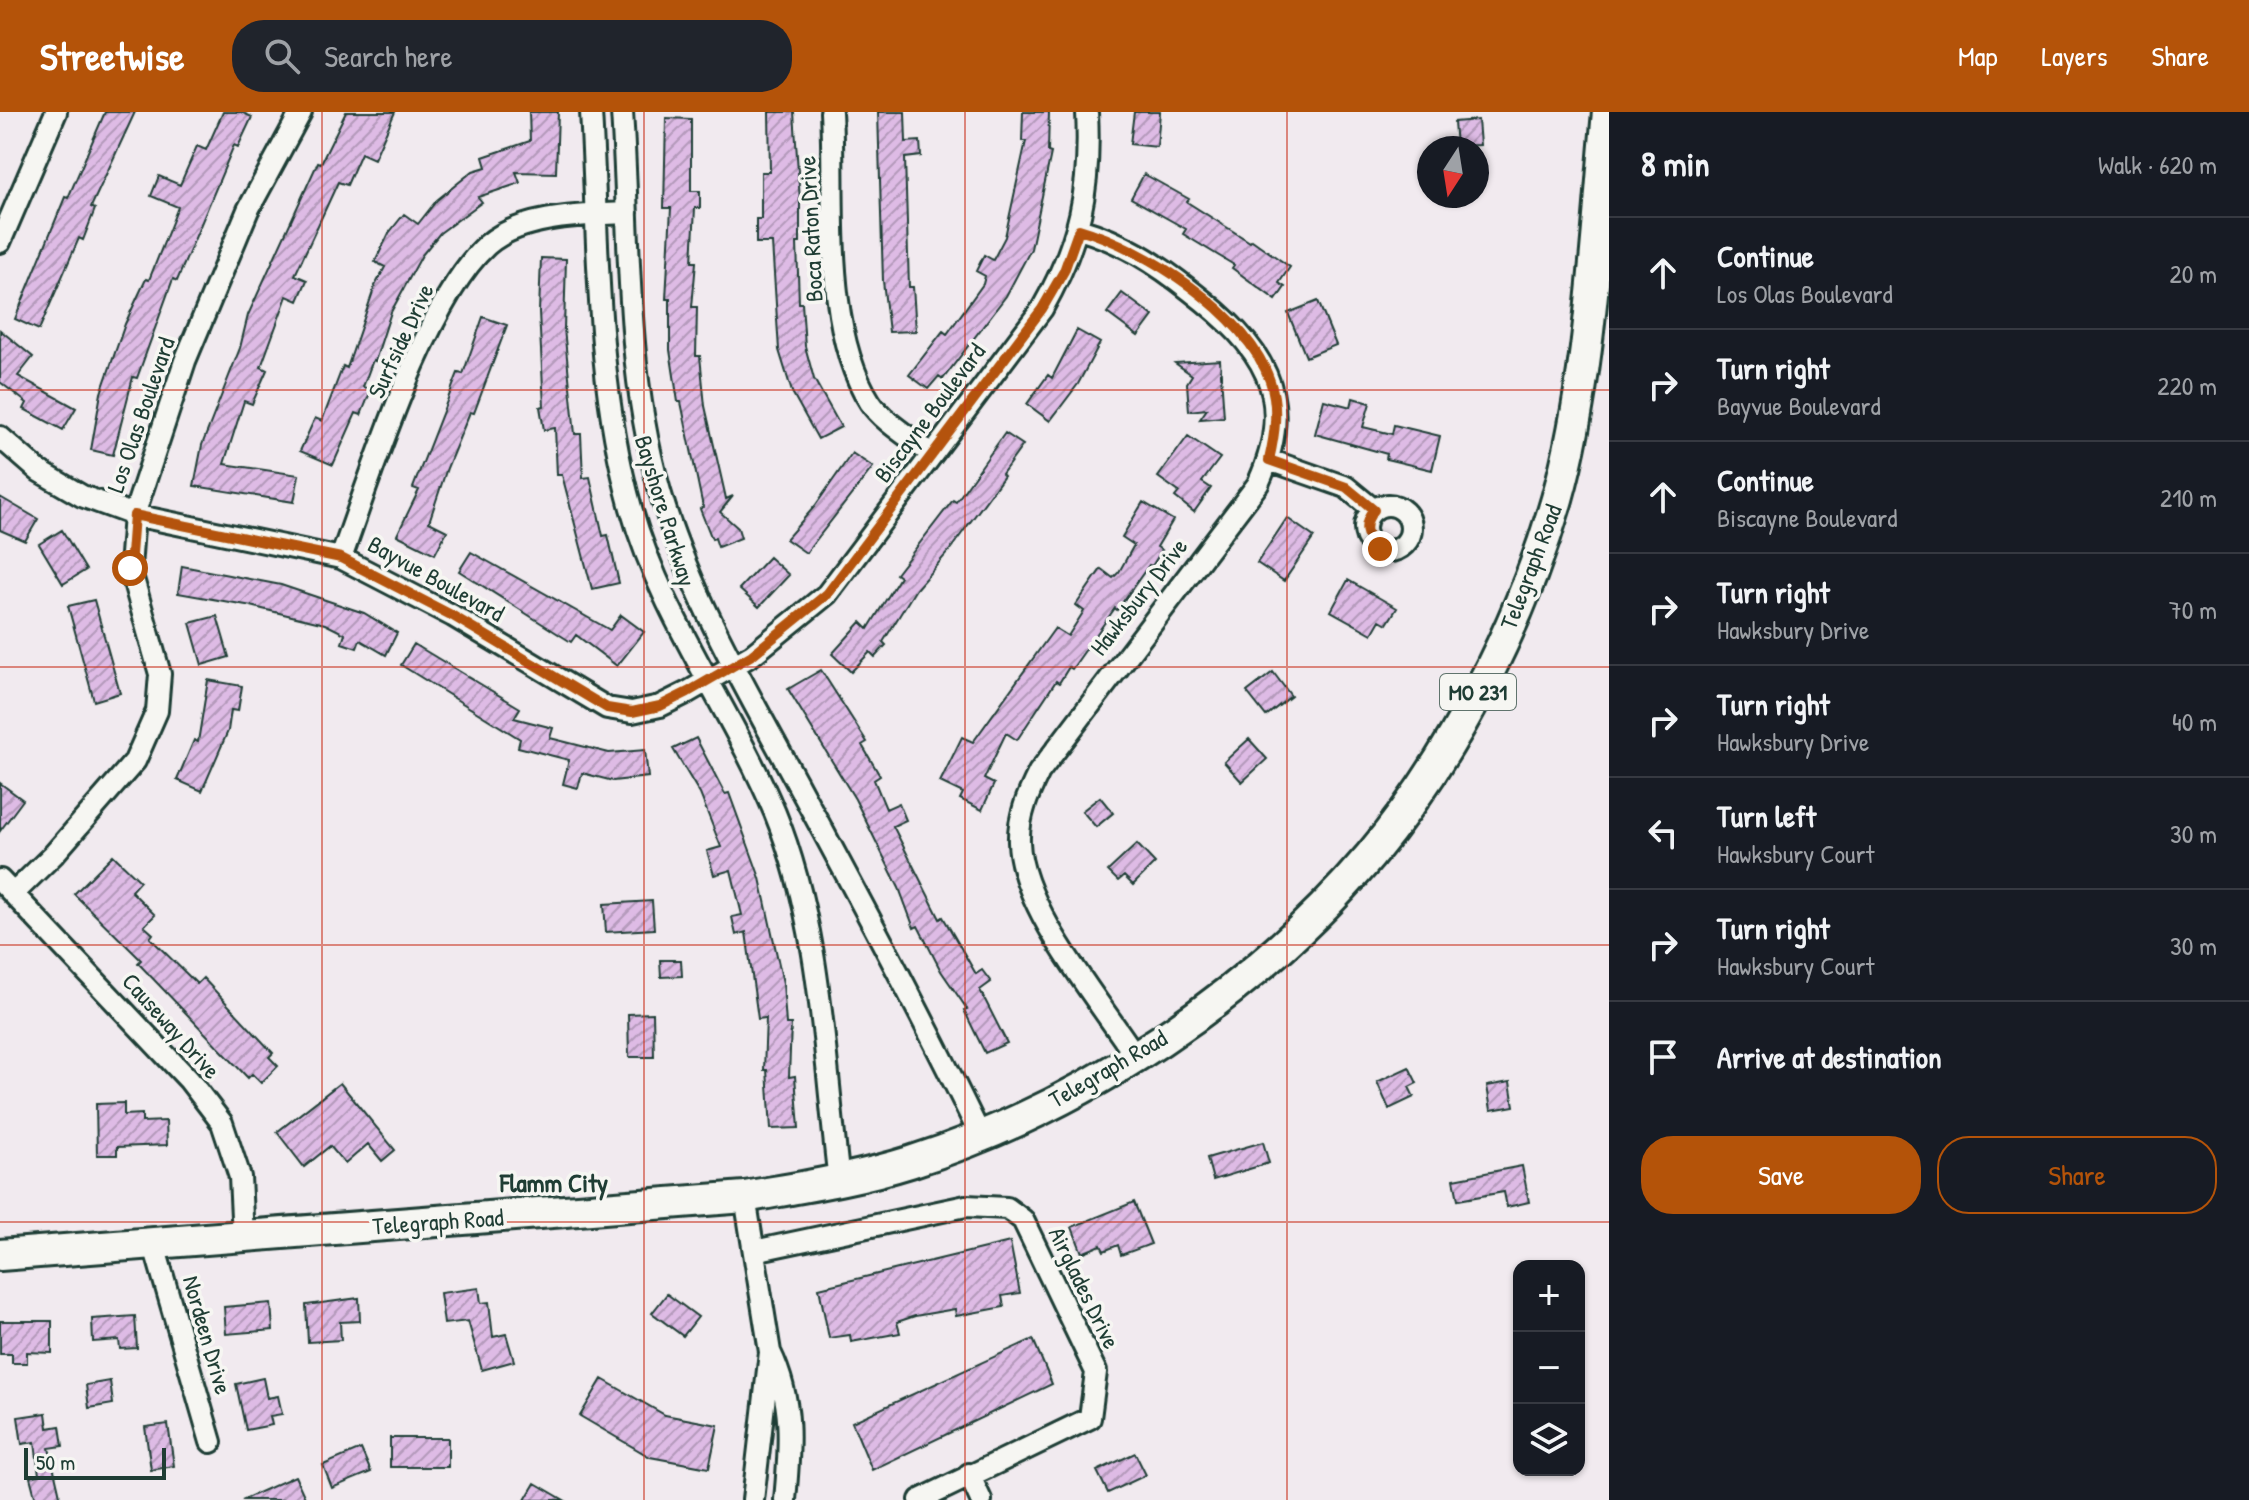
<!DOCTYPE html>
<meta charset="utf-8">
<style>
:root{--surface:#171b24;--page:#20242c;--text:#f1f3f6;--muted:#9ea1a6;--line:#363941;--accent:#b45309}
body{margin:0;font-family:"Patrick Hand",sans-serif;background:var(--page);color:var(--text)}
.controls{position:absolute;right:24px;bottom:24px;display:grid;overflow:hidden;border-radius:16px;box-shadow:0 2px 6px #0004}
.controls button{width:72px;height:72px;display:grid;place-items:center;padding:0;border:0;border-bottom:2px solid var(--line);background:var(--surface);color:var(--text);font:40px sans-serif}
.compass{position:absolute;left:1417px;top:24px;width:72px;height:72px;border-radius:50%;background:var(--surface);box-shadow:0 2px 6px #0004;rotate:192deg}
.scale{position:absolute;left:24px;bottom:20px;width:142px;box-sizing:border-box;padding-left:8px;border:4px solid #1f3d34;border-top:0;font-size:22px;line-height:28px;white-space:nowrap;color:#1f3d34;-webkit-text-stroke:6px #f6f6f2;paint-order:stroke}
.stop{position:absolute;width:24px;height:24px;margin:-18px;border:6px solid #b45309;border-radius:50%;background:#fff}
.stop.end{background:#b45309;border-color:#fff;box-shadow:0 2px 8px #0008}
.list{margin:0;padding:0;list-style:none}
h2{display:flex;justify-content:space-between;align-items:center;height:104px;margin:0;padding:0 32px;font-size:34px}
h2 small{font-size:26px;font-weight:400;color:var(--muted)}
.list li{display:grid;grid-template-columns:52px 1fr auto;gap:24px;align-items:center;box-sizing:border-box;height:112px;padding:0 32px;border-top:2px solid var(--line)}
.list b{display:block;font-size:30px;white-space:nowrap}
.list p{margin:0;font-size:26px;white-space:nowrap;color:var(--muted)}
.list em{font-size:26px;font-style:normal;color:var(--muted)}
.actions{display:flex;gap:16px;padding:24px 32px}
.actions a{flex:1;padding:18px 0;border:2px solid var(--accent);border-radius:32px;text-align:center;font-size:28px;color:var(--accent)}
.actions .main{background:var(--accent);color:#fff}
.icon{flex:none;width:44px;height:44px;fill:none;stroke:currentColor;stroke-width:2;stroke-linecap:round;stroke-linejoin:round}
.map{position:relative;flex:none;width:1609px;height:1388px;overflow:hidden}
header{display:flex;align-items:center;gap:48px;box-sizing:border-box;height:112px;padding:0 40px;background:var(--accent);color:#fff}
header strong{font-size:38px}
nav{display:flex;gap:44px;margin-inline-start:auto;font-size:28px}
.search{width:560px;height:72px;background:var(--page);display:flex;align-items:center;gap:20px;box-sizing:border-box;padding:0 28px;border-radius:32px;color:var(--muted);font-size:30px}
main{display:flex}
aside{flex:1;background:var(--surface)}
.map>svg:first-child{display:block}
</style>
<header>
<strong>Streetwise</strong>
<div class="search"><svg class="icon" aria-label="search" viewBox="0 0 24 24"><circle cx="10" cy="10" r="6"/><path d="M15 15l6 6"/></svg>Search here</div>
<nav><a>Map</a><a>Layers</a><a>Share</a></nav>
</header>
<main>
<div class="map">
<svg width="1609" height="1388" viewBox="0 0 1609 1388">
<defs>
<pattern id="building-hatch" width="6" height="6" patternUnits="userSpaceOnUse" patternTransform="scale(2)"><rect width="6" height="6" fill="#debbe5"/><path d="M-1 1l2-2M0 6l6-6M5 7l2-2" fill="none" stroke="#b399ba"/></pattern>
</defs>
<rect width="100%" height="100%" fill="#f1eaef"/>
<filter id="ink" filterUnits="userSpaceOnUse"><feTurbulence type="fractalNoise" baseFrequency=".0125" numOctaves="2"/><feDisplacementMap in="SourceGraphic" scale="16" xChannelSelector="R" yChannelSelector="G"/><feConvolveMatrix kernelMatrix="1 2 1 2 8 2 1 2 1" color-interpolation-filters="sRGB"/></filter>
<g filter="url(#ink)">
<path fill="url(#building-hatch)" stroke="#1f3d34" stroke-width="2" d="M 105,0 L 135,0 L 91,95 L 95,97 L 83,128 L 79,126 L 39,218 L 15,207 L 65,85 L 68,86 Z
M 223,0 L 241,0 L 252,5 L 238,35 L 234,33 L 177,169 L 173,167 L 137,266 L 133,265 L 113,343 L 91,338 L 101,281 L 125,212 L 146,167 L 149,168 L 178,95 L 151,84 L 159,64 L 180,73 L 197,34 L 206,38 Z
M 346,0 L 395,0 L 374,47 L 361,41 L 347,73 L 338,70 L 295,163 L 307,168 L 298,189 L 287,184 L 261,255 L 267,258 L 252,292 L 244,289 L 224,352 L 299,363 L 294,390 L 194,374 L 202,333 L 240,236 L 248,203 L 318,50 L 321,51 Z
M 529,0 L 558,0 L 556,61 L 516,60 L 520,71 L 478,85 L 482,90 L 440,121 L 422,143 L 391,200 L 375,249 L 373,248 L 363,275 L 371,278 L 361,303 L 356,301 L 333,353 L 300,339 L 315,306 L 322,309 L 343,254 L 347,256 L 375,174 L 385,155 L 375,150 L 389,121 L 404,102 L 418,112 L 437,88 L 473,59 L 486,55 L 483,45 L 530,29 Z
M 769,0 L 794,0 L 800,89 L 800,131 L 797,131 L 799,191 L 802,191 L 805,234 L 814,267 L 841,315 L 818,327 L 792,280 L 779,238 L 772,131 L 756,131 L 756,107 L 761,107 L 761,60 L 770,60 Z
M 878,0 L 905,0 L 906,30 L 920,29 L 921,44 L 905,46 L 909,175 L 913,175 L 916,219 L 889,220 L 883,169 Z
M 1023,0 L 1049,0 L 1048,40 L 1051,41 L 1031,137 L 1006,184 L 943,267 L 939,264 L 928,277 L 909,263 L 943,219 L 947,222 L 983,172 L 985,164 L 976,159 L 984,143 L 993,148 L 1005,125 L 1026,29 L 1022,29 Z
M 1134,0 L 1160,0 L 1157,35 L 1130,32 Z
M 666,6 L 691,7 L 691,79 L 700,79 L 700,96 L 695,96 L 692,150 L 696,150 L 692,195 L 697,195 L 696,244 L 700,244 L 705,294 L 725,382 L 726,387 L 733,384 L 720,400 L 738,416 L 741,426 L 718,435 L 715,426 L 712,427 L 700,397 L 703,395 L 681,290 L 678,290 L 670,238 L 670,187 L 666,187 L 671,96 L 664,96 Z
M 1478,8 L 1480,33 L 1456,34 L 1454,10 Z
M 1144,62 L 1189,87 L 1187,90 L 1250,130 L 1252,128 L 1290,155 L 1279,171 L 1285,175 L 1276,188 L 1232,156 L 1234,153 L 1183,122 L 1186,117 L 1131,86 Z
M 541,146 L 566,147 L 564,217 L 575,322 L 581,322 L 583,366 L 590,365 L 603,424 L 608,423 L 619,471 L 592,477 L 562,363 L 557,363 L 555,316 L 544,318 L 540,295 L 544,294 L 539,200 Z
M 1122,181 L 1153,204 L 1138,224 L 1107,201 Z
M 1318,189 L 1336,233 L 1306,245 L 1288,201 Z
M 483,205 L 507,213 L 474,301 L 470,300 L 447,356 L 429,410 L 447,419 L 435,442 L 397,423 L 419,378 L 413,376 L 458,261 L 463,262 Z
M 0,218 L 33,245 L 18,264 L 76,296 L 63,318 L 24,297 L 27,291 L 0,270 Z
M 1077,218 L 1100,231 L 1078,272 L 1050,309 L 1027,292 L 1048,263 L 1052,266 Z
M 1220,248 L 1224,305 L 1200,307 L 1207,297 L 1189,299 L 1187,271 L 1192,263 L 1175,251 Z
M 1353,286 L 1370,291 L 1363,315 L 1392,322 L 1394,313 L 1440,324 L 1432,358 L 1386,347 L 1387,342 L 1315,322 L 1324,288 L 1351,295 Z
M 1005,321 L 1023,333 L 1002,362 L 1004,364 L 949,439 L 916,477 L 883,530 L 886,533 L 875,545 L 870,540 L 851,560 L 832,542 L 861,510 L 868,517 L 900,465 L 896,462 L 953,388 L 956,390 Z
M 1188,324 L 1220,346 L 1202,370 L 1211,376 L 1194,400 L 1175,385 L 1179,380 L 1158,365 Z
M 852,341 L 873,355 L 806,441 L 786,427 L 815,394 Z
M 0,385 L 38,407 L 25,429 L 0,418 Z
M 1143,390 L 1173,408 L 1157,435 L 1162,438 L 1152,454 L 1149,453 L 1117,498 L 1115,496 L 1072,557 L 1069,555 L 1059,571 L 1056,569 L 1017,628 L 1006,621 L 984,667 L 994,672 L 982,698 L 960,687 L 963,681 L 940,670 L 962,625 L 973,630 L 1055,516 L 1068,524 L 1084,499 L 1076,493 L 1101,457 L 1113,466 L 1119,460 L 1134,433 L 1122,425 Z
M 1287,406 L 1314,425 L 1284,469 L 1257,451 Z
M 62,418 L 86,458 L 63,472 L 39,432 Z
M 471,440 L 610,518 L 621,503 L 644,520 L 617,554 L 576,523 L 571,530 L 459,459 Z
M 769,445 L 789,463 L 759,495 L 739,477 Z
M 182,454 L 281,473 L 364,501 L 397,521 L 386,543 L 360,528 L 357,536 L 342,531 L 345,522 L 325,512 L 250,494 L 252,494 L 178,481 Z
M 1348,468 L 1397,496 L 1387,512 L 1380,508 L 1372,522 L 1331,499 Z
M 94,488 L 120,581 L 94,589 L 68,494 Z
M 217,504 L 229,545 L 202,553 L 190,511 Z
M 414,532 L 520,596 L 514,606 L 553,616 L 550,626 L 609,641 L 645,638 L 648,665 L 613,669 L 582,661 L 578,676 L 563,672 L 569,648 L 518,635 L 520,627 L 401,553 Z
M 821,558 L 867,630 L 862,633 L 880,664 L 874,668 L 886,697 L 899,691 L 906,708 L 893,714 L 940,807 L 943,805 L 976,862 L 982,858 L 991,870 L 980,878 L 1007,931 L 985,941 L 964,898 L 967,897 L 941,859 L 918,814 L 914,816 L 899,776 L 855,687 L 788,577 Z
M 1273,560 L 1291,584 L 1266,604 L 1247,580 Z
M 208,568 L 242,574 L 238,599 L 231,598 L 228,619 L 202,679 L 177,668 L 194,628 L 198,630 Z
M 696,626 L 725,682 L 729,681 L 760,766 L 783,871 L 786,912 L 791,912 L 789,965 L 795,964 L 799,1016 L 771,1017 L 767,958 L 764,958 L 766,906 L 758,907 L 746,820 L 736,823 L 732,805 L 742,803 L 731,758 L 714,763 L 707,739 L 721,735 L 700,682 L 673,637 Z
M 1249,627 L 1267,647 L 1242,670 L 1224,650 Z
M 0,671 L 23,688 L 0,719 Z
M 1100,685 L 1113,701 L 1096,715 L 1082,699 Z
M 1137,732 L 1155,751 L 1133,773 L 1124,764 L 1118,769 L 1108,759 Z
M 113,743 L 140,769 L 131,779 L 155,803 L 144,814 L 153,822 L 150,826 L 197,872 L 203,866 L 273,941 L 269,945 L 278,954 L 261,971 L 252,962 L 248,966 L 138,851 L 141,848 L 74,782 Z
M 652,789 L 654,817 L 606,820 L 604,792 Z
M 660,848 L 681,848 L 682,864 L 661,865 Z
M 653,901 L 654,945 L 629,945 L 628,902 Z
M 1409,955 L 1417,971 L 1409,975 L 1414,985 L 1389,997 L 1377,970 Z
M 1510,970 L 1514,994 L 1491,998 L 1487,974 Z
M 340,971 L 395,1038 L 382,1049 L 368,1032 L 345,1052 L 330,1034 L 304,1055 L 277,1020 Z
M 124,991 L 124,1003 L 142,1002 L 142,1010 L 166,1009 L 167,1033 L 117,1035 L 117,1043 L 97,1043 L 96,992 Z
M 1263,1030 L 1269,1051 L 1213,1068 L 1207,1046 Z
M 1522,1054 L 1529,1090 L 1507,1095 L 1504,1080 L 1458,1088 L 1454,1067 Z
M 1134,1090 L 1151,1132 L 1121,1143 L 1118,1133 L 1104,1139 L 1101,1133 L 1082,1141 L 1072,1115 Z
M 1010,1130 L 1020,1181 L 1002,1184 L 1004,1195 L 956,1204 L 955,1197 L 915,1204 L 897,1210 L 900,1221 L 851,1230 L 850,1223 L 829,1226 L 819,1176 Z
M 479,1176 L 481,1191 L 489,1190 L 493,1225 L 506,1222 L 514,1249 L 482,1258 L 468,1209 L 444,1212 L 440,1181 Z
M 667,1182 L 698,1205 L 683,1224 L 652,1201 Z
M 359,1186 L 360,1209 L 340,1210 L 341,1228 L 308,1230 L 306,1193 Z
M 271,1191 L 273,1218 L 226,1222 L 224,1195 Z
M 135,1204 L 137,1236 L 120,1237 L 119,1228 L 93,1230 L 92,1207 Z
M 0,1209 L 52,1209 L 52,1241 L 27,1240 L 27,1251 L 12,1251 L 12,1242 L 0,1242 Z
M 1033,1227 L 1052,1272 L 872,1358 L 852,1310 Z
M 263,1266 L 267,1286 L 278,1284 L 282,1302 L 270,1304 L 272,1313 L 246,1318 L 236,1272 Z
M 602,1267 L 665,1303 L 718,1313 L 709,1356 L 650,1345 L 580,1304 Z
M 110,1269 L 113,1292 L 89,1296 L 86,1273 Z
M 46,1301 L 48,1316 L 60,1314 L 63,1334 L 49,1336 L 61,1388 L 36,1388 L 30,1365 L 39,1363 L 35,1330 L 22,1332 L 18,1305 Z
M 168,1312 L 174,1354 L 151,1358 L 145,1315 Z
M 390,1326 L 448,1326 L 448,1355 L 390,1355 Z
M 361,1337 L 371,1360 L 332,1376 L 323,1353 Z
M 1135,1341 L 1146,1363 L 1108,1381 L 1097,1359 Z
M 295,1364 L 306,1388 L 242,1388 Z
M 535,1371 L 564,1388 L 525,1388 Z"/>
<g fill="none" stroke-linecap="round" stroke-linejoin="round">
<defs>
<path id="street" d="M 591,0 C 599,133 595,266 631,396 C 662,506 731,596 775,701 C 822,816 824,947 839,1069
M 622,0 C 631,132 624,268 665,396 C 696,492 748,580 796,669 C 859,786 922,903 980,1023
M 831,0 C 836,87 822,215 870,290 C 883,310 913,327 931,342
M 1079,117 C 1123,130 1156,151 1191,179 C 1261,233 1299,283 1258,372 L 1039,660 C 1028,682 1018,705 1019,730 C 1021,796 1099,888 1136,945
M 0,130 L 56,0
M 0,325 L 39,359 L 82,384 L 134,403 L 341,446 L 453,504 L 607,596 L 632,600 L 660,594 L 688,580 L 752,543 L 827,482 L 1042,197 C 1080,130 1091,77 1087,0
M 1269,348 L 1346,375 L 1374,398
M1365 416a23 23 0 1 1 46 0a23 23 0 1 1-46 0Z
M 341,446 C 371,364 425,189 487,133 C 521,103 585,103 627,101
M 0,768 L 189,968 L 222,1011 L 240,1065 L 243,1125
M 13,782 L 54,742 L 135,649 L 157,599 L 160,562 L 130,456 L 134,403 L 185,249 L 248,98 L 301,0
M 745,1085 L 770,1240 L 753,1388
M 153,1130 L 211,1330
M 754,1139 L 966,1094 L 1007,1096 L 1023,1108 L 1096,1260 L 1090,1306 L 920,1388
M 770,1240 C 794,1289 790,1335 785,1388
M 969,1362 L 981,1388"/>
<path id="primary" d="M 0,1143 L 745,1085 C 801,1075 856,1067 910,1050 C 1082,996 1253,882 1370,744 C 1453,645 1521,511 1557,387 C 1591,267 1596,124 1608,0"/>
</defs>
<use href="#street" stroke="#1f3d34" stroke-width="26"/>
<use href="#primary" stroke="#1f3d34" stroke-width="36"/>
<use href="#street" stroke="#f6f6f2" stroke-width="20"/>
<use href="#primary" stroke="#f6f6f2" stroke-width="30"/>
</g>
</g>
<g fill="none" stroke-linecap="round" stroke-linejoin="round" filter="url(#ink)">
<path stroke="#b45309" stroke-width="10" d="M 130,456 L 134,403 L 341,446 L 453,504 L 607,596 L 632,600 L 660,594 L 688,580 L 752,543 L 827,482 L 1042,197 L 1064,159 L 1079,117 C 1145,136 1247,201 1270,269 C 1279,295 1275,322 1269,348 L 1346,375 L 1374,398 C 1362,412 1364,427 1380,437"/>
</g>
<path fill="none" stroke="#c8321e" stroke-width="2" stroke-opacity="0.55" d="M 322,0 L 322,1388M 644,0 L 644,1388M 965,0 L 965,1388M 1287,0 L 1287,1388M 0,278 L 1609,278M 0,555 L 1609,555M 0,833 L 1609,833M 0,1110 L 1609,1110"/>
<g text-anchor="middle" stroke-width="7" stroke-linejoin="round" paint-order="stroke">
<rect fill="#f6f6f2" stroke="#60746d" stroke-width="2" x="1440" y="562" width="76" height="36" rx="6"/>
<g font-size="22" font-weight="bold" fill="#1f3d34">
<text x="1478" y="588">MO 231</text>
</g>
<g font-size="24" fill="#1f3d34" stroke="#f6f6f2">
<text transform="translate(811 117) rotate(-93)" y="8">Boca Raton Drive</text>
<text transform="translate(401 229) rotate(-65)" y="8">Surfside Drive</text>
<text transform="translate(930 301) rotate(-53)" y="8">Biscayne Boulevard</text>
<text transform="translate(141 303) rotate(-71)" y="8">Los Olas Boulevard</text>
<text transform="translate(665 399) rotate(73)" y="8">Bayshore Parkway</text>
<text transform="translate(1531 455) rotate(-69)" y="8">Telegraph Road</text>
<text transform="translate(436 467) rotate(29)" y="8">Bayvue Boulevard</text>
<text transform="translate(1139 485) rotate(-52)" y="8">Hawksbury Drive</text>
<text transform="translate(171 914) rotate(48)" y="8">Causeway Drive</text>
<text transform="translate(1108 957) rotate(-30)" y="8">Telegraph Road</text>
<text transform="translate(438 1110) rotate(-4)" y="8">Telegraph Road</text>
<text transform="translate(1084 1176) rotate(64)" y="8">Airglades Drive</text>
<text transform="translate(207 1223) rotate(74)" y="8">Nordeen Drive</text>
</g>
<g font-size="26" font-weight="bold" fill="#1f3d34" stroke="#f6f6f2">
<text x="554" y="1080">Flamm City</text>
</g>
</g>
</svg>
<div class="controls">
<button>+</button>
<button>−</button>
<button><svg class="icon" aria-label="layers" viewBox="0 0 24 24"><path d="M12 4l9 5-9 5-9-5zM3 14l9 5 9-5"/></svg></button>
</div>
<svg class="compass" viewBox="-18 -18 36 36"><path d="M0-13l5 13h-10z" fill="#e53935"/><path d="M0 13l5-13h-10z" fill="#9ea1a6"/></svg>
<div class="scale">50 m</div>
<div class="stop" style="left:130px;top:456px"></div>
<div class="stop end" style="left:1380px;top:437px"></div>
</div>
<aside>
<h2>8 min<small>Walk · 620 m</small></h2>
<ul class="list">
<li><svg class="icon" aria-label="ahead" viewBox="0 0 24 24"><path d="M12 20V5M6 11l6-6 6 6"/></svg><div><b>Continue</b><p>Los Olas Boulevard</p></div><em>20 m</em></li>
<li><svg class="icon" aria-label="right" viewBox="0 0 24 24"><path d="M7 20v-9h11M14 6l5 5-5 5"/></svg><div><b>Turn right</b><p>Bayvue Boulevard</p></div><em>220 m</em></li>
<li><svg class="icon" aria-label="ahead" viewBox="0 0 24 24"><path d="M12 20V5M6 11l6-6 6 6"/></svg><div><b>Continue</b><p>Biscayne Boulevard</p></div><em>210 m</em></li>
<li><svg class="icon" aria-label="right" viewBox="0 0 24 24"><path d="M7 20v-9h11M14 6l5 5-5 5"/></svg><div><b>Turn right</b><p>Hawksbury Drive</p></div><em>70 m</em></li>
<li><svg class="icon" aria-label="right" viewBox="0 0 24 24"><path d="M7 20v-9h11M14 6l5 5-5 5"/></svg><div><b>Turn right</b><p>Hawksbury Drive</p></div><em>40 m</em></li>
<li><svg class="icon" aria-label="left" viewBox="0 0 24 24"><path d="M17 20v-9H6M10 6l-5 5 5 5"/></svg><div><b>Turn left</b><p>Hawksbury Court</p></div><em>30 m</em></li>
<li><svg class="icon" aria-label="right" viewBox="0 0 24 24"><path d="M7 20v-9h11M14 6l5 5-5 5"/></svg><div><b>Turn right</b><p>Hawksbury Court</p></div><em>30 m</em></li>
<li><svg class="icon" aria-label="arrive" viewBox="0 0 24 24"><path d="M6 21V4h12l-3 4 3 4H6"/></svg><div><b>Arrive at destination</b></div></li>
</ul>
<div class="actions"><a class="main">Save</a><a>Share</a></div>
</aside>
</main>
